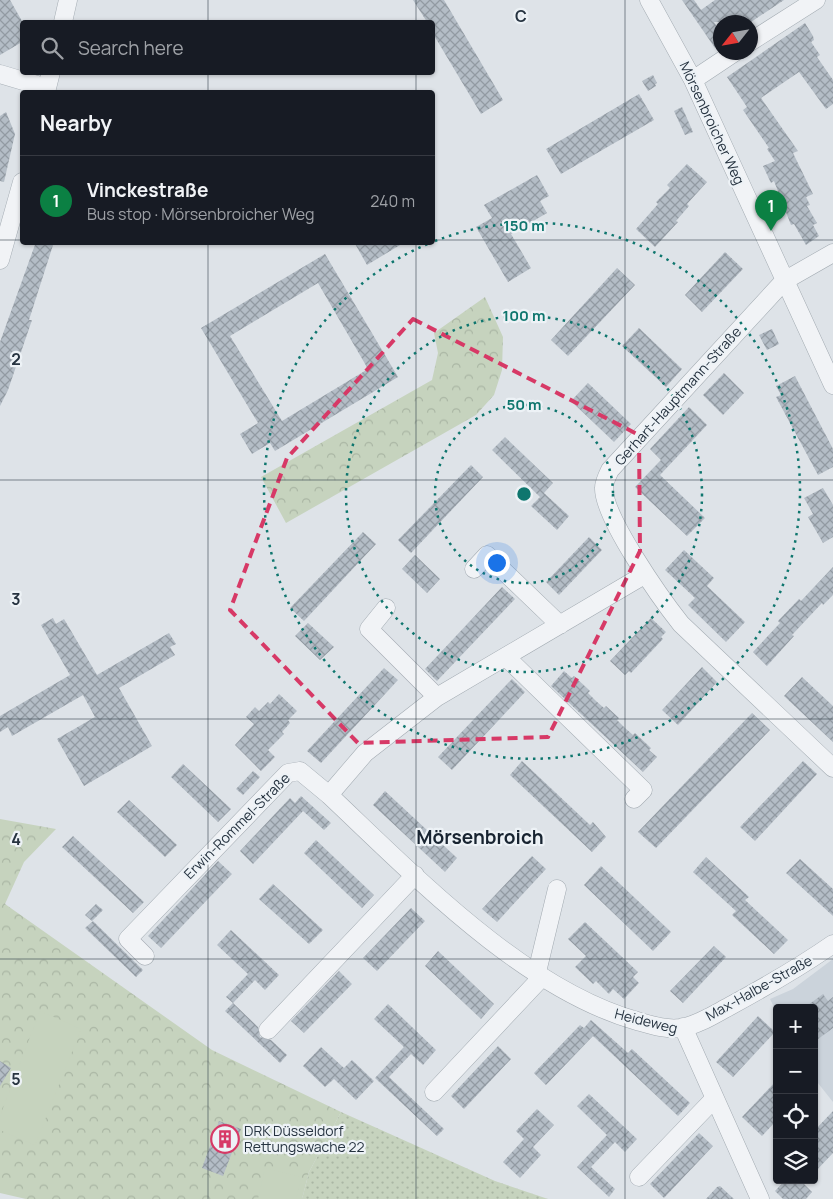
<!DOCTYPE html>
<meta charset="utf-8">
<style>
:root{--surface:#171b24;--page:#20242c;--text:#f1f3f6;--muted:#9ea1a6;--line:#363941;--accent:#0b8043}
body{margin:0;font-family:Manrope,sans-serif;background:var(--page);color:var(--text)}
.controls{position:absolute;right:15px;bottom:15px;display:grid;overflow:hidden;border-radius:5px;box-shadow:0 1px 4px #0004}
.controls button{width:45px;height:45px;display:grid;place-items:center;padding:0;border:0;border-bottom:1px solid var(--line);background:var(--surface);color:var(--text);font:25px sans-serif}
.compass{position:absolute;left:713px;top:15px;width:45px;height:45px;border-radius:50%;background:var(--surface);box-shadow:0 1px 4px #0004;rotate:239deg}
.you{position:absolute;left:496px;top:562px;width:18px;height:18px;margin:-12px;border:4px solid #fff;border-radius:50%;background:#1a73e8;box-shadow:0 0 0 8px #1a73e833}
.badge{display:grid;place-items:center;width:32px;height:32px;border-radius:50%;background:var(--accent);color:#fff;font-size:16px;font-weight:700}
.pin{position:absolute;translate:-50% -41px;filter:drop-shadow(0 1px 2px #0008)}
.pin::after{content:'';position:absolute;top:26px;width:18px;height:15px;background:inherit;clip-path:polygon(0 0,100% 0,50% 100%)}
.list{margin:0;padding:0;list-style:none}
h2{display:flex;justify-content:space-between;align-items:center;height:65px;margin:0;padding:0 20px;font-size:21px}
h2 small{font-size:16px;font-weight:400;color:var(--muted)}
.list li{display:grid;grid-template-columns:32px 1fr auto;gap:15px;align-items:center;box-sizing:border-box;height:90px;padding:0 20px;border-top:1px solid var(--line)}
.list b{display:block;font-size:19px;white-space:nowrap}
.list p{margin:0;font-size:16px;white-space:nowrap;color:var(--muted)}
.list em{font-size:16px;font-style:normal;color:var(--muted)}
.icon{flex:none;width:28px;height:28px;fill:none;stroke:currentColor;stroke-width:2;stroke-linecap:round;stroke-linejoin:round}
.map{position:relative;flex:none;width:833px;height:1199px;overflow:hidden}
.search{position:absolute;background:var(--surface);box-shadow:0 1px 4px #0004;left:20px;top:20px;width:415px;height:55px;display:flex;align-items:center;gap:12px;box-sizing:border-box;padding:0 18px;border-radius:5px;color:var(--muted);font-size:19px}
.panel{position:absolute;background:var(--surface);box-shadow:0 1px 4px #0004;left:20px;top:90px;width:415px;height:155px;border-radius:5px}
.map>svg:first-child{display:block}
</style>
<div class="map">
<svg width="833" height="1199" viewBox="0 0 833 1199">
<defs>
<pattern id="grass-dots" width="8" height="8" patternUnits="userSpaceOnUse" patternTransform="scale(1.25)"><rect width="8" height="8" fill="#c6d3be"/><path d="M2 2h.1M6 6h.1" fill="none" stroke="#aab6a4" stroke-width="1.8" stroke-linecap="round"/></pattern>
<pattern id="forest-crowns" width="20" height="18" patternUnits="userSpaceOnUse" patternTransform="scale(1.25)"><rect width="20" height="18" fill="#c6d3be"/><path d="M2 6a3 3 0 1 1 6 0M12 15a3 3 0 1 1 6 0" fill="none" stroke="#aab6a4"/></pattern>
<pattern id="building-cross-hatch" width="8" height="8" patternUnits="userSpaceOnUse" patternTransform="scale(1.25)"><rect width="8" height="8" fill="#b4bdc6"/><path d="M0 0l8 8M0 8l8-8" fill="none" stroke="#929aa2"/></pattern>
</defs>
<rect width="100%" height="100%" fill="#dee3e8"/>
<path fill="#cbd3db" d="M 833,959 L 833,1102 L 814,1078 L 814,1008 L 777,1008 L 777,1013 L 770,999 L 793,989 Z"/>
<path fill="url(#grass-dots)" d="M 341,1112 L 495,1181 L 548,1199 L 302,1199 L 309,1172 Z"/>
<path fill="url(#forest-crowns)" d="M 485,297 L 503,337 L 502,370 L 494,395 L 476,415 L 286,523 L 261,477 L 432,380 L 438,353 L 434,333 Z
M 0,819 L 56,829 L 24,862 L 5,904 L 212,1050 L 341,1112 L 309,1172 L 302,1199 L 26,1199 L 0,1193 Z"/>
<path fill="#c6d3be" d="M 40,1011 L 81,1029 L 35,1145 L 0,1130 L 0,1116 Z
M 265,1168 L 301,1177 L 296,1199 L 258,1199 Z"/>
<path fill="url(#building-cross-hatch)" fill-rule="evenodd" d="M 0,0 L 10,0 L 22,21 L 22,42 L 0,55 Z
M 413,0 L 444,0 L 503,100 L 481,114 L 432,32 L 432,22 L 427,22 Z
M 682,0 L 694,0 L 701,10 L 715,0 L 784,0 L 751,22 L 714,22 L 720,32 L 720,44 L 715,48 Z
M 805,23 L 813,36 L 814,40 L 811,42 L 820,55 L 817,57 L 833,80 L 833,104 L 826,109 L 799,72 L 761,98 L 798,151 L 793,153 L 813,194 L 806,197 L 810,205 L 807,206 L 817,223 L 813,225 L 819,236 L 806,245 L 794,224 L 791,225 L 774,181 L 771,183 L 763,166 L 775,161 L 767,149 L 769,148 L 743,110 L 747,107 L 727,77 Z
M 653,75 L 657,83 L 655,84 L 656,86 L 648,91 L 642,81 Z
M 639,94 L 654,120 L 561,174 L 546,149 Z
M 682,107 L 693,132 L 685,135 L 674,111 Z
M 6,112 L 15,134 L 4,182 L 0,181 L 0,116 Z
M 687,164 L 707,182 L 687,204 L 689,206 L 676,221 L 678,222 L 655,247 L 636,229 L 658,204 L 656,202 L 670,188 L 667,185 Z
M 537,175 L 549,196 L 540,201 L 547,213 L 511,234 L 531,268 L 508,282 L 476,227 L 492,218 L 484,205 Z
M 36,242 L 54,242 L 29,320 L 32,320 L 8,390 L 0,406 L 0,342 Z
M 354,242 L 405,242 L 367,265 Z
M 725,252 L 743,269 L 702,312 L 685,295 Z
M 325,254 L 398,377 L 275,451 L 270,443 L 252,454 L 240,434 L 258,423 L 201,328 ZM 318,283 L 368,369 L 282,421 L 230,336 Z
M 617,268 L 635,285 L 568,356 L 551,340 Z
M 639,328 L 682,369 L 666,387 L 622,346 Z
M 772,329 L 779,344 L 767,350 L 759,335 Z
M 724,373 L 744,393 L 723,415 L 703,395 Z
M 795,376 L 833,449 L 833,467 L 818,475 L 776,397 L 781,395 L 776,386 Z
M 588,383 L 631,424 L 614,442 L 571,401 Z
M 689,407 L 707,425 L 660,475 L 705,518 L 687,536 L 635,487 L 661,460 L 650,449 Z
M 505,437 L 553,483 L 544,493 L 569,516 L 557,530 L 531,506 L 540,497 L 492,450 Z
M 471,465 L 483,477 L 411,553 L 398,540 Z
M 823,488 L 833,505 L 833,537 L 823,543 L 808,517 L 813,514 L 804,498 Z
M 363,532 L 376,544 L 304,621 L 290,608 Z
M 589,537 L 602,550 L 559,595 L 546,582 Z
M 684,550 L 714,578 L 707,586 L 745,622 L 726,642 L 688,605 L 695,598 L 665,570 Z
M 415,555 L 440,579 L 427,593 L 402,569 Z
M 833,567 L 833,595 L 823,605 L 822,603 L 792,635 L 794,636 L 767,666 L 753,652 L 780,623 L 778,621 L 799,599 L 801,601 Z
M 502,587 L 515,599 L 437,681 L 425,669 Z
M 53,618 L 56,624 L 64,619 L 97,675 L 169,633 L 176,644 L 170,647 L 175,655 L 119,688 L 152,746 L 84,786 L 57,739 L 95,717 L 83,695 L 12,736 L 8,727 L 0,732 L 0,716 L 70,675 L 41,625 Z
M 651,618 L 666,632 L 661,637 L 663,639 L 631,673 L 629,671 L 625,675 L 610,661 Z
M 308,623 L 334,647 L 320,660 L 295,636 Z
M 702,667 L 717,682 L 678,725 L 662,710 Z
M 384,668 L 398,680 L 321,763 L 307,751 Z
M 564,671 L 572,678 L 574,676 L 590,691 L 588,693 L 596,701 L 604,708 L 606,706 L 619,718 L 617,720 L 625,728 L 633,735 L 635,733 L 651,748 L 649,750 L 657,757 L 643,772 L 551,686 Z
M 802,677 L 833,706 L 833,742 L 784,696 Z
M 512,679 L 525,692 L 452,770 L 438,757 Z
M 279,694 L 297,711 L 288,720 L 290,723 L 282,732 L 284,734 L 268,750 L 275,757 L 261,771 L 235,745 L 254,724 L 246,717 L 255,707 L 259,711 L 268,702 L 270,704 Z
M 752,713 L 770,730 L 656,848 L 638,832 Z
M 522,761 L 590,825 L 593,822 L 606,837 L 592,852 L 510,775 Z
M 803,761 L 817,774 L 755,841 L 740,827 Z
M 183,764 L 231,809 L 218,822 L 171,777 Z
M 253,771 L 260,777 L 243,795 L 236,789 Z
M 385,791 L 457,858 L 445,872 L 373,805 Z
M 301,796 L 331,823 L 324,830 L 303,811 L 253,864 L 240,851 L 290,798 L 295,803 Z
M 129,800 L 177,845 L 165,857 L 117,812 Z
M 73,836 L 144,902 L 133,913 L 62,847 Z
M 316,840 L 374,895 L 362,908 L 304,853 Z
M 532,856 L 546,869 L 497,922 L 482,909 Z
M 706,857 L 749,897 L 745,900 L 788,940 L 774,954 L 732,915 L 736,911 L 693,872 Z
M 800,859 L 833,889 L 833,916 L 786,873 Z
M 218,861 L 232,874 L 161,948 L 148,936 Z
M 601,866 L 671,932 L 653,951 L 584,885 Z
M 273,884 L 323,930 L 309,944 L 259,899 Z
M 96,904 L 103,910 L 92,921 L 85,915 Z
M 411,908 L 425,921 L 377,971 L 363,958 Z
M 93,921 L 143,970 L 136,977 L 85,928 Z
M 585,922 L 638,972 L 633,977 L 639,983 L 624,999 L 613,989 L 609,994 L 596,981 L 593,984 L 575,967 L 586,956 L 568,939 Z
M 231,930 L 279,975 L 265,990 L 255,980 L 233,1003 L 226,997 L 248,974 L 217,945 Z
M 714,946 L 726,957 L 683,1003 L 670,991 Z
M 438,951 L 494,1004 L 481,1019 L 425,966 Z
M 339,971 L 352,984 L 304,1033 L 291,1021 Z
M 823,994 L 828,1001 L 833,997 L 833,1028 L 814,1042 L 814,1008 L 804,1008 Z
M 233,1003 L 258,1027 L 260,1037 L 271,1040 L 287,1055 L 280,1063 L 225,1011 Z
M 388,1004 L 436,1050 L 423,1065 L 411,1054 L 389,1077 L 444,1129 L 437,1136 L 375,1078 L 404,1047 L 374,1019 Z
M 758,1016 L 775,1032 L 733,1077 L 716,1062 Z
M 591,1020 L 628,1053 L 632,1049 L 690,1103 L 678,1116 L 593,1036 L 546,1085 L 534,1073 L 580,1025 L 584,1028 Z
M 498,1046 L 511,1059 L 464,1109 L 451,1096 Z
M 321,1047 L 344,1068 L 352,1060 L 374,1081 L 356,1100 L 334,1079 L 325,1087 L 303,1066 Z
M 0,1061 L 11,1068 L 0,1086 Z
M 777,1080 L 777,1120 L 762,1136 L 742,1117 Z
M 589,1094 L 637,1139 L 625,1152 L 615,1142 L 591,1167 L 615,1189 L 609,1197 L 577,1167 L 607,1135 L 577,1106 Z
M 537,1109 L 554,1125 L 533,1147 L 541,1155 L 520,1178 L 503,1162 L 524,1139 L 516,1131 Z
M 833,1111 L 833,1153 L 814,1173 L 814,1131 Z
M 219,1121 L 241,1129 L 223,1176 L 202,1168 Z
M 699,1133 L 713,1146 L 664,1198 L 650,1184 Z
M 785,1180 L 800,1180 L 812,1192 L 806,1199 L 783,1199 L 775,1191 Z
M 720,1186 L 734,1199 L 706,1199 L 717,1187 Z"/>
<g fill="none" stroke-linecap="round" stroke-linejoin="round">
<defs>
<path id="minor" d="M 649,0 L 693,80 L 833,385
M 63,22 L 68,0
M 750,42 L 816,0
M 0,74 L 47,88
M 693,80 L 735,52
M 46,92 L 51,72
M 833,253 L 784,281 L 610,470 C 607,476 604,482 604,488 C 603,517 662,600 681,624 L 833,768
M 0,260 L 22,182
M 474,569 L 487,555 L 560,625
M 386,608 L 369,629 L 437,697
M 506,657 L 643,790 L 634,799
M 329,795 C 414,875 523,989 637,1021 C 651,1025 666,1030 681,1028 C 698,1025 715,1014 730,1006 C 765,987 800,967 833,944
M 145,956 L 128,939 L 288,773 L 300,771 L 329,795 L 365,753 L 437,697 L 644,575
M 537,972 L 557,889
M 683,1027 L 760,1199
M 268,1030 L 415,875
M 434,1092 L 542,977
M 639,1177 L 713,1100"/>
</defs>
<use href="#minor" stroke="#a3abb2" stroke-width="19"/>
<use href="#minor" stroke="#f1f3f6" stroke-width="18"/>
</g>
<path fill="none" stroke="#d73966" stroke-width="4" stroke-dasharray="10 6" stroke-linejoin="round" d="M 413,319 L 639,435 L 640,551 L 548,737 L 358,743 L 230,610 L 287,458 Z"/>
<path fill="none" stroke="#263340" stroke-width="1" stroke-opacity="0.55" d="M 208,0 L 208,22M 416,0 L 416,22M 625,0 L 625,1199M 208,72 L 208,92M 416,72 L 416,92M 0,240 L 22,240M 432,240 L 833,240M 208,242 L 208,1199M 416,242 L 416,1199M 0,480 L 833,480M 0,719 L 833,719M 0,959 L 833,959"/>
<g fill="none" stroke="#0f766e" stroke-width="2.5" stroke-dasharray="2.5 5">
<circle cx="524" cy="494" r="89"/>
<circle cx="524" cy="494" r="178"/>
<path d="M435 241A268 268 0 1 1 430 243"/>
</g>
<defs>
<symbol id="building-ring" viewBox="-11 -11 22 22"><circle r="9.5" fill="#edf2f6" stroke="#d73966" stroke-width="1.5"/><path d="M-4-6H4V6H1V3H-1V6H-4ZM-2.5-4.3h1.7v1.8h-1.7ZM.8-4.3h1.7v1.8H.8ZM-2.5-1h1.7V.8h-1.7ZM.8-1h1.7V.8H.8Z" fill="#d73966"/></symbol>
</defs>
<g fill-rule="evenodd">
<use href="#building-ring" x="209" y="1123" width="32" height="32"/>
</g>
<g text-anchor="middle" stroke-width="4.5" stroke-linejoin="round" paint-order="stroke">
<g font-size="14" fill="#263340" stroke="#edf2f6">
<text transform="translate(712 123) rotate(65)" y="5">Mörsenbroicher Weg</text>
<text transform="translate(678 396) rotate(-48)" y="5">Gerhart-Hauptmann-Straße</text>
<text transform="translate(237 826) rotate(-45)" y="5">Erwin-Rommel-Straße</text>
<text transform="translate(759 988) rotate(-29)" y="5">Max-Halbe-Straße</text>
<text transform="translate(646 1021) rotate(14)" y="5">Heideweg</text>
</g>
<g font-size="14" fill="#263340" stroke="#edf2f6" text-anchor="start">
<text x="244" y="1136">DRK Düsseldorf<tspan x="244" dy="16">Rettungswache 22</tspan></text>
</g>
<g font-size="19" font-weight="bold" fill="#182431" stroke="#edf2f6">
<text x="480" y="844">Mörsenbroich</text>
</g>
</g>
<g font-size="16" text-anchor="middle" font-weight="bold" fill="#263340" stroke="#edf2f6" stroke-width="4.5" stroke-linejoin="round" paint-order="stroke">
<text x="521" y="22">C</text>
<text x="16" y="365">2</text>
<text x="16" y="605">3</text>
<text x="16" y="845">4</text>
<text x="16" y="1085">5</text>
</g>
<circle cx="524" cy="494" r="8" fill="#0f766e" stroke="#edf2f6" stroke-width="2.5"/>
<g font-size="15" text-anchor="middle" font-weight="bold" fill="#0f766e" stroke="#edf2f6" stroke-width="4.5" stroke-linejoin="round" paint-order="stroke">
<text x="524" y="231">150 m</text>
<text x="524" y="321">100 m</text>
<text x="524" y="410">50 m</text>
</g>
</svg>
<div class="controls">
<button>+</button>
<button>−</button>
<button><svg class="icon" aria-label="locate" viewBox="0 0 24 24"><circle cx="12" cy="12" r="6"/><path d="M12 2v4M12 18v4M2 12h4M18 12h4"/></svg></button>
<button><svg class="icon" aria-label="layers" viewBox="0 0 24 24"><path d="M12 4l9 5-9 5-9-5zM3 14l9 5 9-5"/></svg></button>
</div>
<svg class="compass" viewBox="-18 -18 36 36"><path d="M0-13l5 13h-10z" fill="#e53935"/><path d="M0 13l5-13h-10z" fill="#9ea1a6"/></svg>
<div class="you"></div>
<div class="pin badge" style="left:771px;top:231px">1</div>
<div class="search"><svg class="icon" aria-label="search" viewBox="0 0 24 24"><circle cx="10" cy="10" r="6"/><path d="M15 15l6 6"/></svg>Search here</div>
<section class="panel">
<h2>Nearby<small></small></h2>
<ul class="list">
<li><span class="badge">1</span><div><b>Vinckestraße</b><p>Bus stop · Mörsenbroicher Weg</p></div><em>240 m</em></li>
</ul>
</section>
</div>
